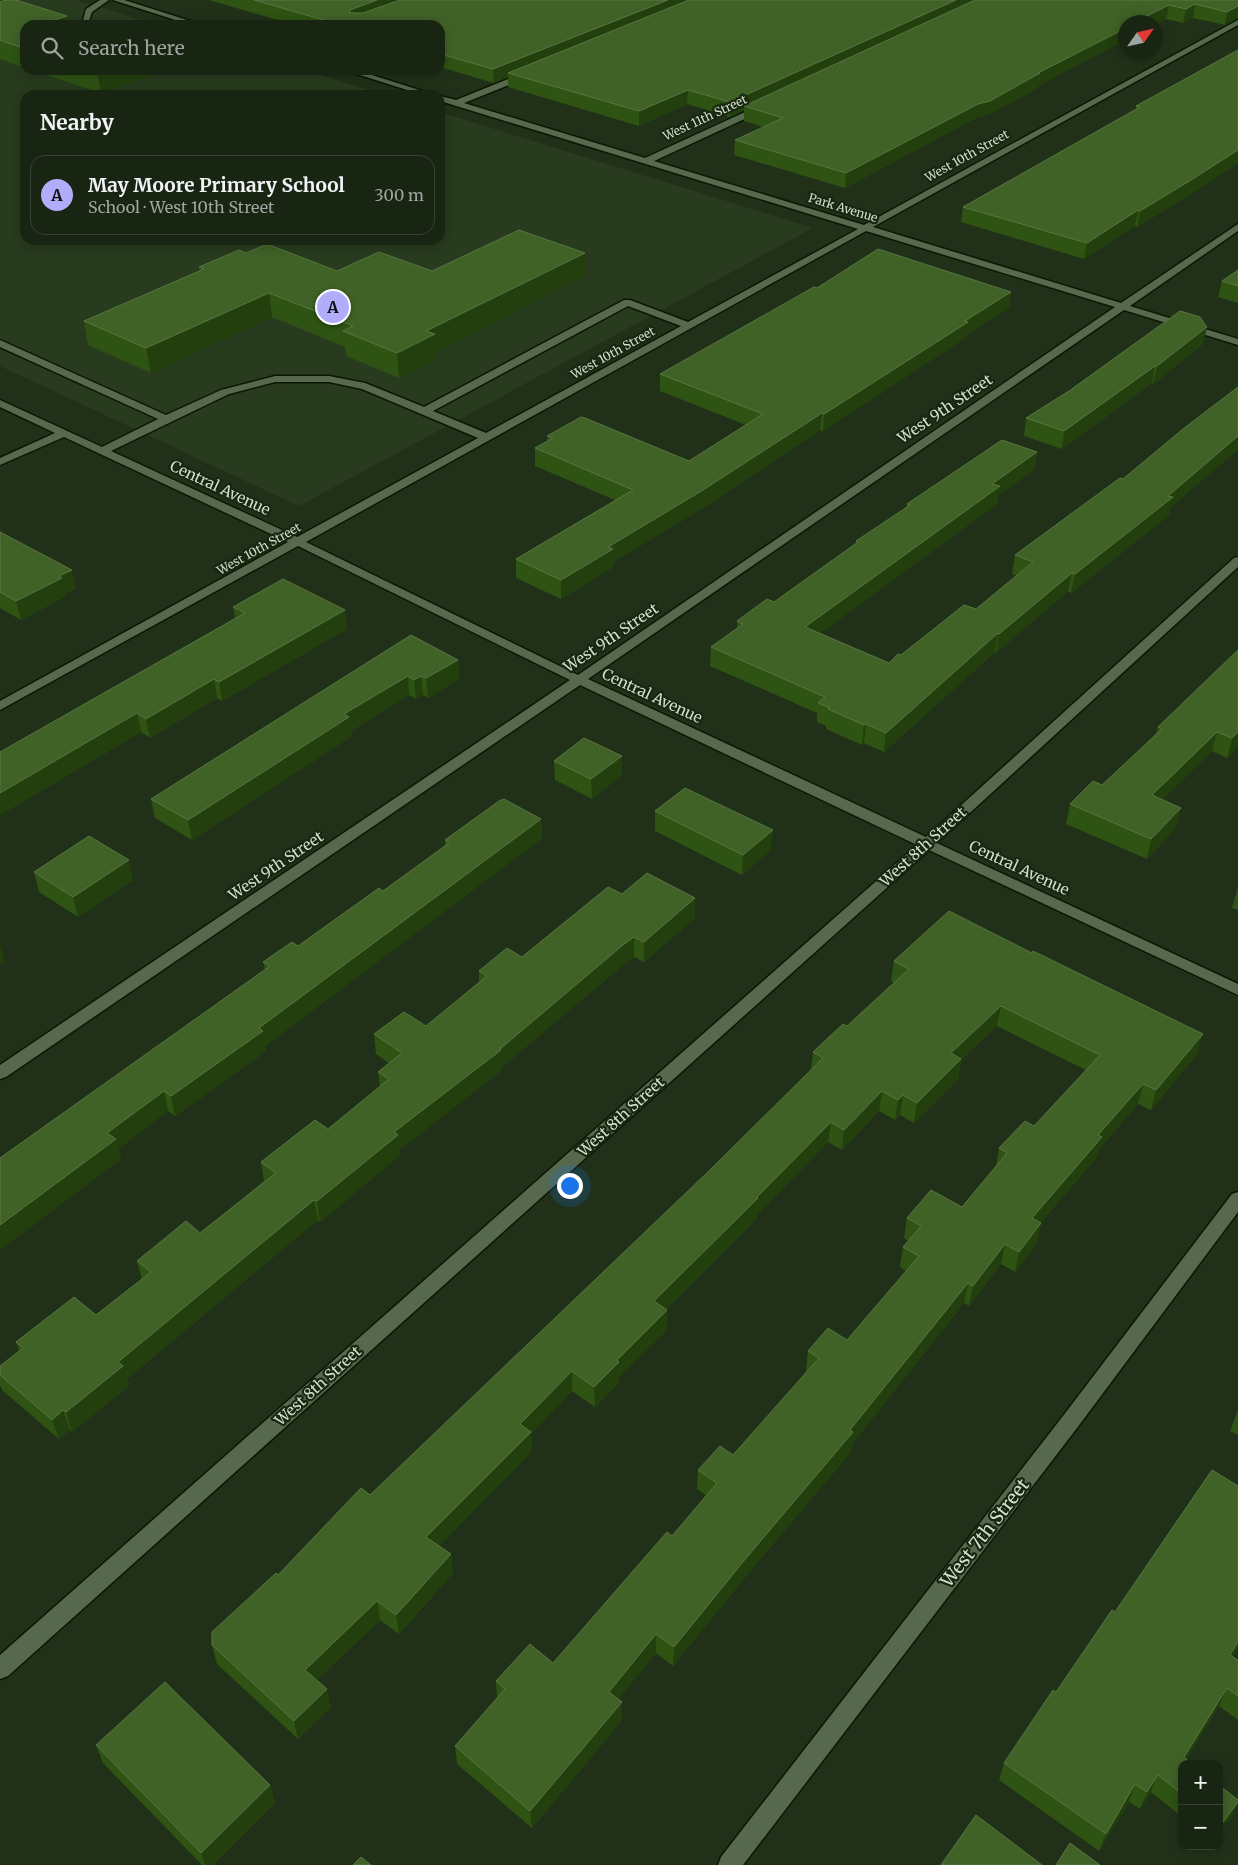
<!DOCTYPE html>
<meta charset="utf-8">
<style>
:root{--surface:#192513;--page:#222d1c;--text:#f1f3f6;--muted:#9fa5a0;--line:#374233;--accent:#b1adfa}
body{margin:0;font-family:Merriweather,serif;background:var(--page);color:var(--text)}
.controls{position:absolute;right:15px;bottom:15px;display:grid;overflow:hidden;border-radius:10px;box-shadow:0 2px 12px #0003}
.controls button{width:45px;height:45px;display:grid;place-items:center;padding:0;border:0;border-bottom:1px solid var(--line);background:var(--surface);color:var(--text);font:25px sans-serif}
.compass{position:absolute;left:1118px;top:15px;width:45px;height:45px;border-radius:50%;background:var(--surface);box-shadow:0 2px 12px #0003;rotate:56deg}
.you{position:absolute;left:569px;top:1185px;width:18px;height:18px;margin:-12px;border:4px solid #fff;border-radius:50%;background:#1a73e8;box-shadow:0 0 0 8px #1a73e833}
.badge{display:grid;place-items:center;width:32px;height:32px;border-radius:50%;background:var(--accent);color:#111;font-size:16px;font-weight:700}
.pin{position:absolute;translate:-50% -50%;border:2px solid #fff;box-shadow:0 1px 5px #0006}
.list{margin:0;padding:0;list-style:none}
h2{display:flex;justify-content:space-between;align-items:center;height:65px;margin:0;padding:0 20px;font-size:21px}
h2 small{font-size:16px;font-weight:400;color:var(--muted)}
.list li{display:grid;grid-template-columns:32px 1fr auto;gap:15px;align-items:center;box-sizing:border-box;height:80px;margin:0 10px 10px;padding:0 10px;border:1px solid var(--line);border-radius:15px}
.list b{display:block;font-size:19px;white-space:nowrap}
.list p{margin:0;font-size:16px;white-space:nowrap;color:var(--muted)}
.list em{font-size:16px;font-style:normal;color:var(--muted)}
.icon{flex:none;width:28px;height:28px;fill:none;stroke:currentColor;stroke-width:2;stroke-linecap:round;stroke-linejoin:round}
.map{position:relative;flex:none;width:1238px;height:1865px;overflow:hidden}
.search{position:absolute;background:var(--surface);box-shadow:0 2px 12px #0003;left:20px;top:20px;width:425px;height:55px;display:flex;align-items:center;gap:12px;box-sizing:border-box;padding:0 18px;border-radius:15px;color:var(--muted);font-size:19px}
.panel{position:absolute;background:var(--surface);box-shadow:0 2px 12px #0003;left:20px;top:90px;width:425px;height:155px;border-radius:15px}
.map>svg:first-child{display:block}
</style>
<div class="map">
<svg width="1238" height="1865" viewBox="0 0 1238 1865">
<rect width="100%" height="100%" fill="#213119"/>
<path fill="#283b1e" d="M 0,0 L 77,0 L 158,25 L 25,25 L 25,70 L 304,70 L 385,95 L 25,95 L 25,240 L 440,240 L 440,112 L 813,228 L 299,506 L 0,366 Z"/>
<g fill="none" stroke-linecap="round" stroke-linejoin="round">
<defs>
<path id="minor" d="M 100,0 L 109,0 L 92,12 L 89,21 L 97,25 L 82,24 L 86,9 Z
M 113,0 L 124,0 L 203,25 L 191,25 Z
M 1238,20 L 1238,25 L 873,227 L 1121,303 L 1238,224 L 1238,231 L 1130,306 L 1238,339 L 1238,345 L 1124,310 L 588,679 L 926,837 L 1234,558 L 1238,557 L 1238,567 L 937,843 L 1238,984 L 1238,995 L 929,850 L 8,1676 L 0,1679 L 0,1655 L 917,845 L 580,685 L 6,1077 L 0,1079 L 0,1065 L 570,680 L 298,546 L 0,710 L 0,701 L 288,542 L 64,437 L 0,465 L 0,458 L 55,433 L 0,407 L 0,400 L 102,447 L 158,419 L 0,347 L 0,340 L 166,415 L 221,390 L 275,376 L 329,376 L 365,383 L 424,407 L 624,300 L 630,300 L 688,322 L 858,229 L 440,101 L 440,96 L 456,100 L 523,73 L 529,73 L 529,77 L 464,103 L 645,158 L 758,106 L 764,106 L 764,110 L 654,161 L 864,225 ZM 866,231 L 1115,307 L 578,675 L 306,542 ZM 628,306 L 681,326 L 486,433 L 433,411 ZM 275,382 L 329,382 L 362,389 L 478,438 L 297,537 L 111,451 L 229,394 Z
M 344,70 L 356,70 L 435,95 L 423,95 Z
M 1238,1192 L 1238,1212 L 1077,1428 L 743,1865 L 718,1865 L 721,1857 L 1063,1416 L 1232,1194 Z"/>
</defs>
<use href="#minor" stroke="#0a1803" stroke-width="3"/>
<use href="#minor" fill="#56684e" fill-rule="evenodd"/>
</g>
<path fill="#2e5313" d="M 209,0 L 1238,0 L 1225,25 L 1193,18 L 1183,23 L 1166,19 L 1156,24 L 1156,22 L 1038,86 L 1038,88 L 988,115 L 976,118 L 845,188 L 734,155 L 735,140 L 764,127 L 744,121 L 744,110 L 730,117 L 687,104 L 639,126 L 508,87 L 508,77 L 494,83 L 440,67 L 440,25 L 295,25 Z
M 0,2 L 67,16 L 69,25 L 25,25 L 25,68 L 0,59 Z
M 1238,50 L 1238,163 L 1188,196 L 1137,227 L 1135,226 L 1084,259 L 961,222 L 963,207 L 1136,109 L 1136,106 Z
M 31,70 L 151,70 L 152,76 L 101,93 Z
M 246,253 L 337,271 L 432,271 L 585,276 L 436,351 L 436,359 L 399,378 L 346,356 L 345,347 L 272,317 L 151,373 L 88,345 L 84,321 L 200,271 L 199,267 Z
M 1238,270 L 1238,303 L 1218,297 L 1222,281 Z
M 817,288 L 1011,292 L 1009,308 L 966,335 L 965,338 L 823,431 L 820,430 L 703,508 L 613,562 L 613,567 L 561,599 L 516,578 L 516,559 L 615,500 L 535,466 L 535,448 L 547,441 L 547,436 L 689,461 L 746,425 L 660,391 L 660,374 Z
M 1203,344 L 1153,384 L 1152,383 L 1062,449 L 1024,436 L 1026,418 Z
M 1037,452 L 1034,470 L 998,495 L 997,504 L 820,633 L 889,663 L 976,609 L 1017,576 L 1012,574 L 1015,555 L 1170,508 L 1169,515 L 1071,593 L 1068,591 L 996,653 L 995,652 L 884,752 L 864,743 L 862,745 L 826,729 L 826,726 L 817,722 L 817,713 L 710,666 L 711,647 L 737,628 L 737,621 L 774,602 L 856,544 L 856,541 L 906,508 L 907,504 Z
M 0,532 L 76,588 L 65,594 L 66,596 L 21,620 L 0,608 Z
M 233,607 L 347,629 L 222,701 L 217,698 L 150,738 L 141,732 L 0,815 L 0,752 L 235,618 Z
M 411,635 L 458,660 L 459,679 L 428,698 L 423,695 L 416,699 L 409,695 L 351,731 L 352,736 L 192,840 L 155,818 L 151,799 Z
M 1238,650 L 1238,746 L 1227,758 L 1212,751 L 1162,800 L 1176,828 L 1147,859 L 1066,824 L 1070,804 L 1102,785 L 1156,734 L 1158,727 Z
M 622,756 L 622,775 L 592,799 L 555,780 L 554,761 Z
M 655,811 L 771,850 L 742,875 L 655,831 Z
M 541,819 L 542,838 L 265,1046 L 266,1051 L 175,1116 L 168,1111 L 118,1149 L 121,1159 L 0,1250 L 265,970 L 263,962 L 298,946 L 383,891 L 445,846 L 445,840 Z
M 34,872 L 133,880 L 78,917 L 39,892 Z
M 1238,887 L 1238,910 L 1232,908 Z
M 622,894 L 695,918 L 644,962 L 634,957 L 623,965 L 502,1067 L 502,1070 L 399,1150 L 400,1155 L 320,1222 L 318,1220 L 127,1379 L 129,1386 L 72,1432 L 70,1430 L 59,1439 L 2,1390 L 0,1385 L 0,1366 L 19,1351 L 16,1342 L 96,1315 L 142,1279 L 137,1261 L 200,1233 L 264,1181 L 261,1162 L 328,1129 L 380,1087 L 378,1072 L 389,1063 L 376,1054 L 374,1034 L 426,1026 L 479,982 L 479,971 L 522,957 Z
M 894,961 L 1197,1054 L 1151,1110 L 1138,1104 L 1100,1148 L 1097,1157 L 1041,1222 L 1037,1243 L 1015,1272 L 1001,1264 L 969,1306 L 964,1303 L 852,1444 L 851,1452 L 746,1576 L 673,1666 L 656,1653 L 618,1699 L 622,1720 L 532,1828 L 457,1764 L 455,1746 L 497,1698 L 496,1681 L 553,1663 L 672,1536 L 707,1496 L 697,1489 L 698,1470 L 733,1455 L 807,1372 L 806,1371 L 808,1351 L 847,1340 L 906,1271 L 900,1267 L 903,1247 L 909,1241 L 904,1238 L 907,1218 L 962,1207 L 996,1167 L 999,1148 L 1034,1126 L 1086,1070 L 997,1026 L 961,1060 L 958,1079 L 914,1123 L 900,1115 L 895,1120 L 879,1111 L 842,1150 L 828,1142 L 757,1215 L 757,1218 L 666,1309 L 667,1310 L 667,1330 L 619,1377 L 619,1382 L 595,1407 L 572,1391 L 531,1434 L 532,1451 L 439,1546 L 451,1554 L 453,1573 L 399,1634 L 380,1620 L 317,1680 L 331,1707 L 298,1739 L 217,1664 L 212,1645 L 278,1575 L 370,1495 L 711,1169 L 811,1070 L 813,1052 L 847,1026 L 894,983 L 891,981 Z
M 1238,1410 L 1238,1435 L 1230,1431 Z
M 1238,1486 L 1238,1648 L 1233,1656 L 1238,1660 L 1238,1720 L 1219,1706 L 1186,1759 L 1182,1764 L 1182,1817 L 1151,1792 L 1140,1809 L 1129,1802 L 1099,1851 L 999,1780 L 1004,1763 L 1115,1612 Z
M 96,1745 L 270,1785 L 275,1803 L 213,1865 L 202,1865 L 103,1763 Z"/>
<path fill="#223f0d" d="M 377,0 L 416,0 L 351,23 L 350,13 L 350,10 Z
M 668,0 L 702,0 L 508,73 L 508,77 L 494,83 L 493,69 Z
M 956,0 L 984,0 L 744,106 L 744,110 L 730,117 L 730,102 Z
M 1195,4 L 1193,18 L 1183,23 L 1186,9 Z
M 1169,5 L 1166,19 L 1156,24 L 1156,22 L 1135,22 Z
M 1238,6 L 1238,18 L 1225,25 L 1227,12 Z
M 67,16 L 69,25 L 46,25 L 46,23 Z
M 1126,28 L 1126,40 L 1038,86 L 1038,88 L 988,115 L 976,118 L 845,188 L 846,173 L 978,104 Z
M 104,70 L 151,70 L 152,76 L 101,93 L 97,72 Z
M 688,90 L 687,104 L 639,126 L 639,111 Z
M 1238,150 L 1238,163 L 1188,196 L 1137,227 L 1140,211 Z
M 1138,210 L 1135,226 L 1084,259 L 1087,243 Z
M 585,253 L 585,276 L 436,351 L 436,359 L 399,378 L 397,353 L 426,331 Z
M 1011,292 L 1009,308 L 966,335 L 965,338 L 823,431 L 824,414 L 965,321 Z
M 269,293 L 272,317 L 151,373 L 146,348 Z
M 1207,327 L 1203,344 L 1153,384 L 1157,366 Z
M 1155,366 L 1152,383 L 1062,449 L 1064,431 Z
M 822,413 L 820,430 L 703,508 L 613,562 L 613,567 L 561,599 L 561,580 L 608,547 Z
M 1238,436 L 1238,450 L 1170,508 L 1169,515 L 1071,593 L 1075,574 Z
M 1037,452 L 1034,470 L 998,495 L 997,504 L 803,646 L 805,627 L 992,484 Z
M 72,570 L 76,588 L 65,594 L 66,596 L 21,620 L 16,601 Z
M 1072,573 L 1068,591 L 996,653 L 999,634 Z
M 345,610 L 347,629 L 222,701 L 219,682 Z
M 998,633 L 995,652 L 884,752 L 886,733 Z
M 458,660 L 459,679 L 428,698 L 426,678 Z
M 408,676 L 409,695 L 351,731 L 352,736 L 192,840 L 188,820 L 344,714 Z
M 421,676 L 423,695 L 416,699 L 414,680 Z
M 214,679 L 217,698 L 150,738 L 146,719 Z
M 137,713 L 141,732 L 0,815 L 0,793 Z
M 866,724 L 864,743 L 862,745 L 864,725 Z
M 1217,732 L 1212,751 L 1147,815 L 1152,795 Z
M 1238,732 L 1238,746 L 1227,758 L 1232,738 Z
M 622,756 L 622,775 L 592,799 L 591,779 Z
M 1181,808 L 1176,828 L 1147,859 L 1151,839 Z
M 541,819 L 542,838 L 265,1046 L 266,1051 L 175,1116 L 171,1096 L 259,1028 Z
M 773,830 L 771,850 L 742,875 L 743,855 Z
M 129,860 L 133,880 L 78,917 L 73,897 Z
M 695,898 L 695,918 L 644,962 L 644,942 Z
M 634,937 L 634,957 L 623,965 L 502,1067 L 502,1070 L 399,1150 L 400,1155 L 320,1222 L 317,1201 L 394,1132 L 500,1049 L 623,945 Z
M 0,943 L 5,962 L 0,965 Z
M 1001,1006 L 997,1026 L 961,1060 L 958,1079 L 914,1123 L 917,1103 L 951,1053 Z
M 1203,1034 L 1197,1054 L 1151,1110 L 1156,1090 Z
M 1143,1084 L 1138,1104 L 1100,1148 L 1097,1157 L 1027,1238 L 1032,1218 L 1098,1135 Z
M 164,1091 L 168,1111 L 118,1149 L 121,1159 L 0,1250 L 0,1225 L 107,1133 Z
M 882,1091 L 879,1111 L 842,1150 L 844,1130 Z
M 903,1095 L 900,1115 L 895,1120 L 898,1100 Z
M 831,1122 L 828,1142 L 757,1215 L 757,1218 L 654,1321 L 654,1301 Z
M 314,1200 L 318,1220 L 127,1379 L 129,1386 L 72,1432 L 66,1412 L 118,1362 Z
M 1041,1223 L 1037,1243 L 1015,1272 L 1019,1252 Z
M 1005,1244 L 1001,1264 L 969,1306 L 973,1286 Z
M 968,1283 L 964,1303 L 852,1444 L 851,1452 L 746,1576 L 673,1666 L 674,1647 Z
M 667,1310 L 667,1330 L 619,1377 L 619,1382 L 595,1407 L 594,1387 L 617,1360 Z
M 572,1371 L 572,1391 L 531,1434 L 532,1451 L 429,1556 L 426,1537 L 520,1424 Z
M 63,1410 L 70,1430 L 59,1439 L 52,1420 Z
M 451,1554 L 453,1573 L 399,1634 L 396,1615 Z
M 377,1601 L 380,1620 L 309,1688 L 305,1670 Z
M 656,1634 L 656,1653 L 609,1711 L 609,1692 Z
M 1238,1642 L 1238,1648 L 1223,1673 L 1230,1655 Z
M 1227,1688 L 1219,1706 L 1183,1764 L 1184,1757 Z
M 327,1689 L 331,1707 L 298,1739 L 294,1721 Z
M 622,1702 L 622,1720 L 532,1828 L 530,1811 Z
M 1158,1775 L 1151,1792 L 1140,1809 L 1147,1792 Z
M 1135,1784 L 1129,1802 L 1099,1851 L 1106,1834 Z
M 270,1785 L 275,1803 L 213,1865 L 205,1865 L 201,1853 Z
M 1238,1802 L 1231,1818 L 1219,1833 L 1219,1828 L 1221,1825 Z"/>
<path fill="#406227" stroke="#577642" d="M 6,0 L 16,0 L 67,16 L 46,23 L 52,25 L 25,25 L 25,49 L 0,40 L 0,2 Z
M 254,0 L 377,0 L 350,10 L 350,13 L 363,13 L 400,0 L 668,0 L 493,69 L 440,54 L 440,25 L 341,25 Z
M 689,0 L 956,0 L 730,102 L 688,90 L 639,111 L 508,73 Z
M 975,0 L 1238,0 L 1238,6 L 1227,12 L 1195,4 L 1186,9 L 1169,5 L 1135,22 L 1126,22 L 1126,28 L 1038,73 L 1040,73 L 990,101 L 978,104 L 846,173 L 735,140 L 783,118 L 744,106 Z
M 1238,50 L 1238,150 L 1191,180 L 1140,211 L 1138,210 L 1087,243 L 963,207 L 1140,107 L 1136,106 Z
M 90,70 L 104,70 L 97,72 Z
M 519,230 L 585,253 L 426,331 L 435,334 L 397,353 L 343,331 L 353,326 L 269,293 L 146,348 L 84,321 L 204,269 L 199,267 L 239,250 L 246,253 L 267,244 L 337,271 L 379,252 L 432,271 Z
M 878,249 L 1011,292 L 965,321 L 968,322 L 824,414 L 822,413 L 703,490 L 608,547 L 613,549 L 561,580 L 516,559 L 633,490 L 535,448 L 553,438 L 547,436 L 581,417 L 585,418 L 689,461 L 763,414 L 660,374 L 814,287 L 817,288 Z
M 1238,270 L 1238,286 L 1222,281 Z
M 1180,311 L 1200,317 L 1207,327 L 1157,366 L 1155,366 L 1064,431 L 1026,418 L 1069,391 Z
M 1238,387 L 1238,436 L 1168,496 L 1173,497 L 1075,574 L 1072,573 L 999,634 L 998,633 L 886,733 L 866,724 L 864,725 L 828,709 L 830,708 L 818,703 L 825,697 L 711,647 L 743,624 L 737,621 L 767,599 L 774,602 L 858,542 L 856,541 L 910,505 L 907,504 L 1002,440 L 1037,452 L 992,484 L 1000,486 L 805,627 L 889,663 L 898,654 L 901,655 L 964,605 L 976,609 L 1033,562 L 1015,555 L 1120,478 L 1123,479 L 1183,429 Z
M 0,532 L 72,570 L 59,576 L 62,578 L 16,601 L 0,592 Z
M 283,579 L 345,610 L 219,682 L 214,679 L 146,719 L 137,713 L 0,793 L 0,752 L 245,613 L 233,607 Z
M 411,635 L 458,660 L 426,678 L 421,676 L 414,680 L 408,676 L 344,714 L 349,717 L 188,820 L 151,799 Z
M 1238,650 L 1238,732 L 1232,738 L 1217,732 L 1152,795 L 1181,808 L 1151,839 L 1070,804 L 1093,781 L 1102,785 L 1162,729 L 1158,727 Z
M 584,738 L 622,756 L 591,779 L 554,761 Z
M 685,788 L 773,830 L 743,855 L 655,811 Z
M 504,799 L 541,819 L 259,1028 L 263,1031 L 171,1096 L 164,1091 L 107,1133 L 116,1139 L 0,1225 L 0,1158 L 270,966 L 263,962 L 292,942 L 298,946 L 379,888 L 383,891 L 449,843 L 445,840 L 499,801 Z
M 89,836 L 129,860 L 73,897 L 34,872 Z
M 647,873 L 695,898 L 644,942 L 634,937 L 623,945 L 500,1049 L 501,1050 L 394,1132 L 398,1135 L 317,1201 L 314,1200 L 118,1362 L 123,1366 L 66,1412 L 63,1410 L 52,1420 L 0,1375 L 0,1366 L 23,1348 L 16,1342 L 74,1297 L 96,1315 L 151,1272 L 137,1261 L 186,1221 L 200,1233 L 276,1173 L 261,1162 L 315,1120 L 328,1129 L 389,1079 L 378,1072 L 402,1053 L 374,1034 L 404,1012 L 426,1026 L 487,976 L 479,971 L 507,948 L 522,957 L 608,887 L 622,894 Z
M 949,911 L 1032,953 L 1033,951 L 1203,1034 L 1156,1090 L 1143,1084 L 1098,1135 L 1102,1137 L 1032,1218 L 1041,1223 L 1019,1252 L 1005,1244 L 973,1286 L 968,1283 L 850,1430 L 853,1432 L 747,1557 L 674,1647 L 656,1634 L 609,1692 L 622,1702 L 530,1811 L 455,1746 L 505,1689 L 496,1681 L 530,1644 L 553,1663 L 667,1532 L 672,1536 L 717,1483 L 698,1470 L 720,1446 L 733,1455 L 819,1358 L 808,1351 L 828,1328 L 847,1340 L 919,1256 L 903,1247 L 921,1226 L 907,1218 L 931,1190 L 962,1207 L 1007,1153 L 999,1148 L 1025,1121 L 1034,1126 L 1100,1055 L 1001,1006 L 951,1053 L 961,1059 L 917,1103 L 903,1095 L 898,1100 L 882,1091 L 844,1130 L 831,1122 L 757,1197 L 758,1198 L 654,1301 L 667,1310 L 617,1360 L 619,1362 L 594,1387 L 572,1371 L 520,1424 L 531,1432 L 426,1537 L 451,1554 L 396,1615 L 377,1601 L 305,1670 L 327,1689 L 294,1721 L 212,1645 L 212,1632 L 276,1573 L 278,1575 L 361,1488 L 370,1495 L 711,1169 L 823,1058 L 813,1052 L 843,1024 L 847,1026 L 909,969 L 894,961 Z
M 1212,1470 L 1238,1486 L 1238,1642 L 1230,1655 L 1238,1660 L 1238,1696 L 1227,1688 L 1184,1757 L 1192,1764 L 1182,1764 L 1182,1794 L 1158,1775 L 1147,1792 L 1135,1784 L 1106,1834 L 1004,1763 L 1053,1690 L 1056,1692 L 1112,1610 L 1115,1612 Z
M 165,1682 L 270,1785 L 201,1853 L 96,1745 Z
M 1219,1785 L 1238,1800 L 1238,1802 L 1221,1825 L 1219,1824 Z
M 976,1815 L 1042,1865 L 941,1865 Z
M 1070,1843 L 1100,1865 L 1056,1865 Z
M 361,1857 L 371,1865 L 353,1865 Z"/>
<g text-anchor="middle" stroke-width="4.5" stroke-linejoin="round" paint-order="stroke">
<g font-size="12" fill="#d4decf" stroke="#182710">
<text transform="translate(705 118) rotate(-25)" y="4">West 11th Street</text>
<text transform="translate(967 156) rotate(-29)" y="4">West 10th Street</text>
<text transform="translate(843 208) rotate(17)" y="4">Park Avenue</text>
<text transform="translate(613 353) rotate(-29)" y="4">West 10th Street</text>
<text transform="translate(259 549) rotate(-29)" y="4">West 10th Street</text>
</g>
<g font-size="15" fill="#d4decf" stroke="#182710">
<text transform="translate(945 409) rotate(-34)" y="5">West 9th Street</text>
<text transform="translate(220 488) rotate(25)" y="5">Central Avenue</text>
<text transform="translate(611 638) rotate(-34)" y="5">West 9th Street</text>
<text transform="translate(652 696) rotate(25)" y="5">Central Avenue</text>
<text transform="translate(923 847) rotate(-42)" y="5">West 8th Street</text>
<text transform="translate(276 866) rotate(-34)" y="5">West 9th Street</text>
<text transform="translate(1019 868) rotate(25)" y="5">Central Avenue</text>
<text transform="translate(621 1117) rotate(-42)" y="5">West 8th Street</text>
<text transform="translate(318 1386) rotate(-42)" y="5">West 8th Street</text>
</g>
<g font-size="18" fill="#d4decf" stroke="#182710">
<text transform="translate(985 1533) rotate(-52)" y="6">West 7th Street</text>
</g>
</g>
</svg>
<div class="controls">
<button>+</button>
<button>−</button>
</div>
<svg class="compass" viewBox="-18 -18 36 36"><path d="M0-13l5 13h-10z" fill="#e53935"/><path d="M0 13l5-13h-10z" fill="#9fa5a0"/></svg>
<div class="you"></div>
<div class="pin badge" style="left:333px;top:307px">A</div>
<div class="search"><svg class="icon" aria-label="search" viewBox="0 0 24 24"><circle cx="10" cy="10" r="6"/><path d="M15 15l6 6"/></svg>Search here</div>
<section class="panel">
<h2>Nearby<small></small></h2>
<ul class="list">
<li><span class="badge">A</span><div><b>May Moore Primary School</b><p>School · West 10th Street</p></div><em>300 m</em></li>
</ul>
</section>
</div>
